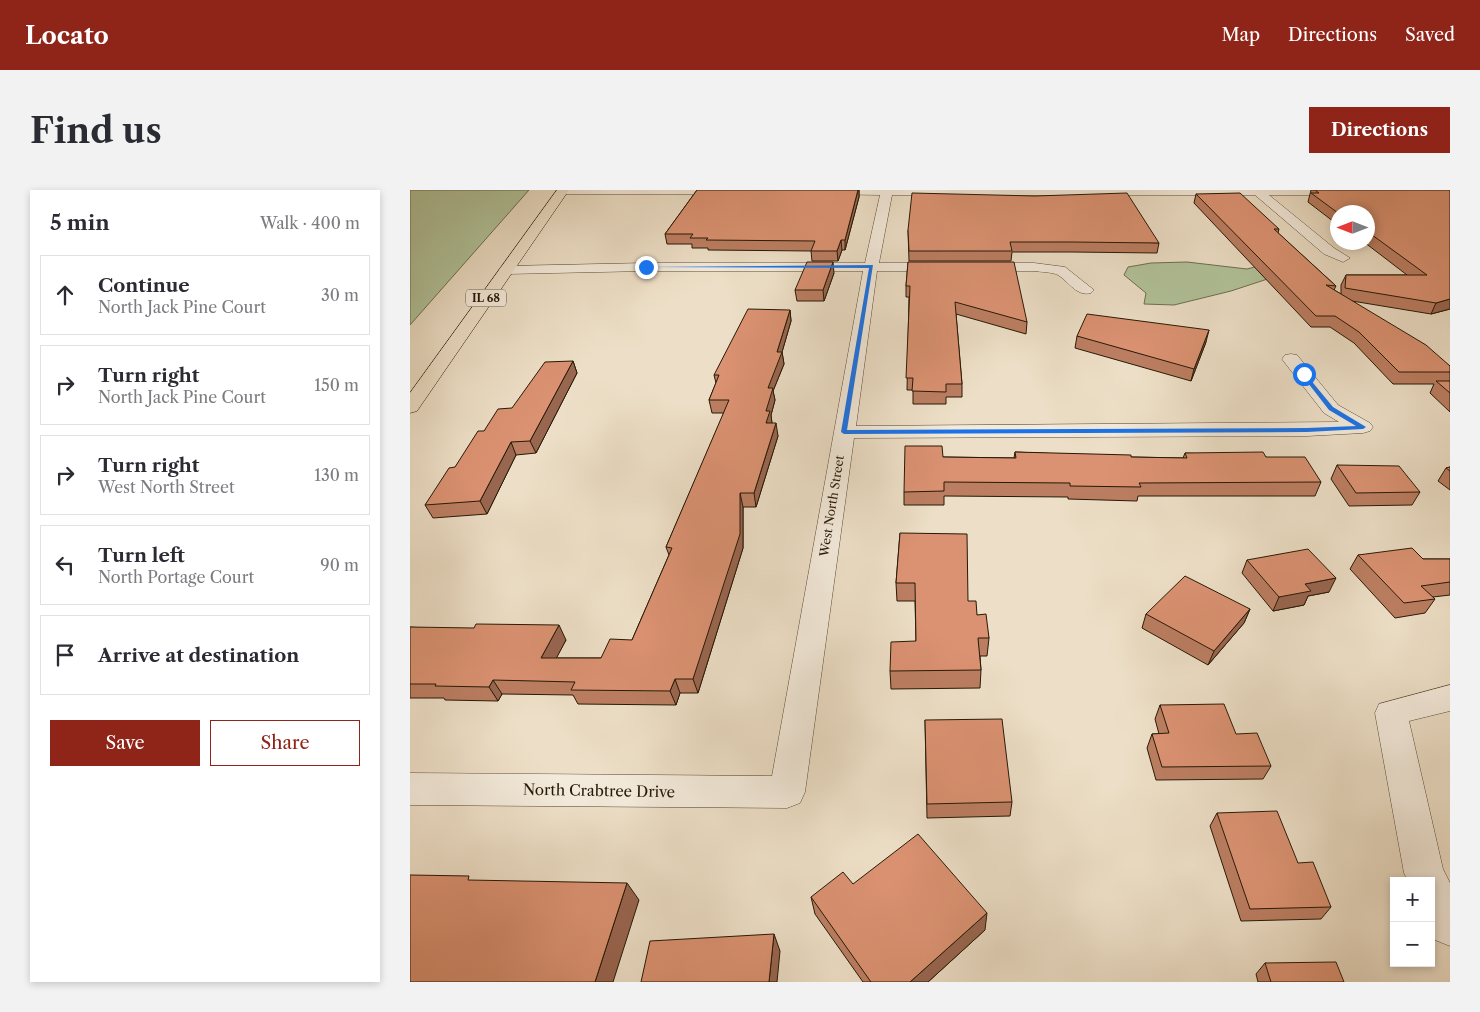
<!DOCTYPE html>
<meta charset="utf-8">
<style>
:root{--surface:#fff;--page:#f2f2f3;--text:#2b2b33;--muted:#7c7c81;--line:#e1e1e2;--accent:#8f2418}
body{margin:0;font-family:"Libre Caslon Text",serif;background:var(--page);color:var(--text)}
.controls{position:absolute;right:15px;bottom:15px;display:grid;overflow:hidden;border-radius:0px;box-shadow:0 2px 8px #0003}
.controls button{width:45px;height:45px;display:grid;place-items:center;padding:0;border:0;border-bottom:1px solid var(--line);background:var(--surface);color:var(--text);font:25px sans-serif}
.compass{position:absolute;left:920px;top:15px;width:45px;height:45px;border-radius:50%;background:var(--surface);box-shadow:0 2px 8px #0003;rotate:270deg}
.stop{position:absolute;width:15px;height:15px;margin:-11px;border:4px solid #1a73e8;border-radius:50%;background:#fff}
.stop.end{background:#1a73e8;border-color:#fff;box-shadow:0 1px 5px #0008}
.list{margin:0;padding:0;list-style:none}
h2{display:flex;justify-content:space-between;align-items:center;height:65px;margin:0;padding:0 20px;font-size:21px}
h2 small{font-size:16px;font-weight:400;color:var(--muted)}
.list li{display:grid;grid-template-columns:32px 1fr auto;gap:15px;align-items:center;box-sizing:border-box;height:80px;margin:0 10px 10px;padding:0 10px;border:1px solid var(--line);border-radius:0px}
.list b{display:block;font-size:19px;white-space:nowrap}
.list p{margin:0;font-size:16px;white-space:nowrap;color:var(--muted)}
.list em{font-size:16px;font-style:normal;color:var(--muted)}
.actions{display:flex;gap:10px;padding:15px 20px}
.actions a{flex:1;padding:11px 0;border:1px solid var(--accent);border-radius:0px;text-align:center;font-size:18px;color:var(--accent)}
.actions .main{background:var(--accent);color:#fff}
.icon{flex:none;width:28px;height:28px;fill:none;stroke:currentColor;stroke-width:2;stroke-linecap:round;stroke-linejoin:round}
.map{position:relative;flex:none;width:1040px;height:792px;overflow:hidden;border-radius:0px}
header{display:flex;align-items:center;gap:30px;box-sizing:border-box;height:70px;padding:0 25px;background:var(--accent);color:#fff}
header strong{font-size:24px}
nav{display:flex;gap:28px;margin-inline-start:auto;font-size:18px}
.intro{display:flex;align-items:center;justify-content:space-between;box-sizing:border-box;height:120px;padding:0 30px}
h1{margin:0;font-size:35px}
.button{padding:12px 22px;border-radius:0px;background:var(--accent);color:#fff;font-size:18px;font-weight:700}
main{display:flex;gap:30px;padding:0 30px}
aside{flex:1;background:var(--surface);border-radius:0px;box-shadow:0 2px 8px #0003}
.map>svg:first-child{display:block}
</style>
<header>
<strong>Locato</strong>
<nav><a>Map</a><a>Directions</a><a>Saved</a></nav>
</header>
<div class="intro"><h1>Find us</h1><a class="button">Directions</a></div>
<main>
<aside>
<h2>5 min<small>Walk · 400 m</small></h2>
<ul class="list">
<li><svg class="icon" aria-label="ahead" viewBox="0 0 24 24"><path d="M12 20V5M6 11l6-6 6 6"/></svg><div><b>Continue</b><p>North Jack Pine Court</p></div><em>30 m</em></li>
<li><svg class="icon" aria-label="right" viewBox="0 0 24 24"><path d="M7 20v-9h11M14 6l5 5-5 5"/></svg><div><b>Turn right</b><p>North Jack Pine Court</p></div><em>150 m</em></li>
<li><svg class="icon" aria-label="right" viewBox="0 0 24 24"><path d="M7 20v-9h11M14 6l5 5-5 5"/></svg><div><b>Turn right</b><p>West North Street</p></div><em>130 m</em></li>
<li><svg class="icon" aria-label="left" viewBox="0 0 24 24"><path d="M17 20v-9H6M10 6l-5 5 5 5"/></svg><div><b>Turn left</b><p>North Portage Court</p></div><em>90 m</em></li>
<li><svg class="icon" aria-label="arrive" viewBox="0 0 24 24"><path d="M6 21V4h12l-3 4 3 4H6"/></svg><div><b>Arrive at destination</b></div></li>
</ul>
<div class="actions"><a class="main">Save</a><a>Share</a></div>
</aside>
<div class="map">
<svg width="1040" height="792" viewBox="0 0 1040 792">
<rect width="100%" height="100%" fill="#eddfc7"/>
<filter id="stains"><feTurbulence type="fractalNoise" baseFrequency=".004" numOctaves="4"/><feColorMatrix values="0 0 0 0 .2 0 0 0 0 .09 0 0 0 0 .02 0 0 0 .5 -.17"/></filter>
<radialGradient id="worn" r=".72"><stop offset=".6" stop-color="#630" stop-opacity="0"/><stop offset="1" stop-color="#630" stop-opacity=".3"/></radialGradient>
<path fill="#b2c39b" stroke="#6c6e50" d="M 0,0 L 119,0 L 0,135 Z
M 882,67 C 890,67 897,67 900,75 L 821,101 L 764,115 L 734,114 L 736,103 L 714,85 L 718,77 L 741,73 L 777,72 L 837,79 Z"/>
<g fill="none" stroke-linecap="round" stroke-linejoin="round">
<defs>
<path id="street" d="M 147,0 L 329,0 L 330,1 L 324,4 L 152,4 L 148,3 Z
M 407,0 L 943,0 L 945,2 L 943,4 L 939,5 L 859,5 L 924,58 L 940,68 L 933,72 L 914,64 L 845,5 L 482,5 L 469,73 L 624,73 L 655,77 L 684,100 L 681,103 C 667,107 659,92 648,85 C 642,82 631,82 624,81 L 467,81 L 446,236 L 929,232 L 914,223 L 875,173 L 872,169 L 875,165 L 881,164 L 887,165 L 928,215 L 960,233 L 963,237 L 960,241 L 953,243 L 897,246 L 444,248 L 395,602 L 390,613 L 377,618 L 0,615 L 0,583 L 362,586 L 453,81 L 236,81 L 96,84 L 91,83 L 89,80 L 91,77 L 96,76 L 236,73 L 455,73 L 470,5 L 412,4 L 408,3 Z
M 1040,495 L 1040,521 L 999,531 L 1033,679 L 1040,693 L 1040,756 L 1025,750 L 1021,741 L 1021,691 L 998,691 L 994,683 L 965,523 L 969,514 Z"/>
<path id="primary" d="M 147,0 L 159,0 L 7,221 L 0,223 L 0,203 Z"/>
</defs>
<use href="#street" stroke="#584a36" stroke-width="1"/>
<use href="#primary" stroke="#261906" stroke-width="1"/>
<use href="#street" fill="#f3eadb" fill-rule="evenodd"/>
<use href="#primary" fill="#eddfc7" fill-rule="evenodd"/>
</g>
<path fill="#bc7e62" stroke="#261906" d="M 287,0 L 449,0 L 449,7 L 435,60 L 432,60 L 428,71 L 402,71 L 401,61 L 298,60 L 298,58 L 282,58 L 282,54 L 257,54 L 255,44 Z
M 901,0 L 1040,0 L 1040,119 L 1021,124 L 942,111 L 1040,176 L 1040,222 L 1020,203 L 1024,194 L 983,194 L 944,153 L 920,137 L 901,137 L 784,13 L 786,4 L 869,39 L 868,43 L 926,96 L 924,100 L 931,104 L 931,95 L 936,85 L 997,85 L 954,52 L 958,52 L 958,22 L 928,22 L 928,35 L 898,12 Z
M 498,40 L 749,53 L 747,63 L 662,62 L 602,62 L 601,71 L 499,71 Z
M 498,72 L 617,132 L 616,144 L 546,124 L 552,194 L 552,207 L 536,207 L 536,214 L 503,214 L 503,200 L 497,200 L 499,107 L 496,107 L 496,96 Z
M 424,83 L 414,111 L 387,111 L 385,100 Z
M 380,120 L 381,131 L 372,162 L 374,174 L 363,201 L 365,210 L 361,225 L 362,233 L 368,246 L 346,317 L 333,317 L 333,358 L 288,503 L 270,503 L 266,515 L 168,514 L 163,505 L 92,504 L 88,511 L 35,510 L 34,508 L 0,508 L 0,437 L 156,450 L 146,468 L 191,468 L 222,450 L 259,365 L 256,357 L 314,223 L 302,223 L 299,210 L 306,193 L 304,185 Z
M 667,146 L 796,152 L 781,191 L 665,158 Z
M 163,171 L 167,183 L 126,263 L 106,265 L 77,324 L 23,328 L 15,315 L 74,241 Z
M 605,262 L 721,267 L 773,268 L 775,263 L 856,267 L 911,292 L 905,306 L 728,306 L 727,311 L 658,309 L 658,307 L 534,306 L 534,315 L 494,315 L 494,302 L 533,267 L 604,268 Z
M 927,275 L 1010,302 L 1002,315 L 939,316 L 921,289 Z
M 1040,277 L 1040,300 L 1028,291 L 1036,278 Z
M 490,343 L 558,411 L 567,425 L 579,448 L 577,466 L 570,466 L 571,480 L 570,498 L 481,499 L 480,481 L 506,451 L 505,411 L 487,411 L 486,393 Z
M 948,365 L 1013,369 L 1040,369 L 1040,405 L 1023,407 L 1025,409 L 1015,423 L 985,428 L 940,379 Z
M 837,370 L 919,402 L 898,406 L 894,415 L 863,421 L 832,383 Z
M 840,419 L 834,433 L 798,475 L 732,438 L 736,424 Z
M 750,515 L 826,544 L 861,576 L 853,589 L 746,590 L 737,558 L 742,544 L 749,544 L 745,529 Z
M 515,530 L 602,612 L 600,626 L 517,628 Z
M 807,623 L 888,673 L 921,717 L 911,729 L 831,731 L 800,636 Z
M 443,694 L 575,740 L 518,792 L 453,792 L 405,724 L 401,707 Z
M 855,773 L 934,792 L 848,792 L 846,784 Z"/>
<path fill="#996650" stroke="#261906" d="M 448,0 L 449,0 L 449,7 L 435,60 L 435,50 Z
M 431,50 L 432,60 L 428,71 L 427,61 Z
M 423,72 L 424,83 L 414,111 L 413,100 Z
M 1040,109 L 1040,119 L 1021,124 L 1026,113 Z
M 380,120 L 381,131 L 372,162 L 374,174 L 363,201 L 365,210 L 361,225 L 362,234 L 356,233 L 356,221 L 358,198 L 367,162 Z
M 799,140 L 796,152 L 781,191 L 784,179 Z
M 163,171 L 167,183 L 126,263 L 120,251 Z
M 366,233 L 368,246 L 346,317 L 344,303 Z
M 101,252 L 106,265 L 77,324 L 70,311 Z
M 330,303 L 333,317 L 333,358 L 288,503 L 283,489 Z
M 926,388 L 919,402 L 898,406 L 894,415 L 863,421 L 869,407 L 895,394 Z
M 840,419 L 834,433 L 798,475 L 804,461 Z
M 149,435 L 156,450 L 139,482 L 131,468 Z
M 265,489 L 270,503 L 266,515 L 260,501 Z
M 83,490 L 92,504 L 88,511 L 79,497 Z
M 217,693 L 229,710 L 203,792 L 185,792 Z
M 577,723 L 575,740 L 518,792 L 500,792 Z
M 364,744 L 370,761 L 367,792 L 359,792 Z"/>
<path fill="#db9272" stroke="#261906" d="M 287,0 L 448,0 L 435,50 L 431,50 L 427,61 L 401,61 L 405,51 L 296,50 L 298,48 L 280,48 L 283,44 L 255,44 Z
M 905,0 L 1040,0 L 1040,109 L 1026,113 L 935,98 L 936,85 L 1017,85 L 958,42 L 958,22 L 928,23 L 901,3 L 909,3 Z
M 502,3 L 625,6 L 717,3 L 749,53 L 663,52 L 600,52 L 602,61 L 499,61 L 498,40 Z
M 830,3 L 869,39 L 864,39 L 926,96 L 916,95 L 1016,155 L 1040,176 L 1040,182 L 989,182 L 949,142 L 925,126 L 906,126 L 786,4 Z
M 397,72 L 423,72 L 413,100 L 385,100 Z
M 498,72 L 604,72 L 617,132 L 545,112 L 552,194 L 536,194 L 536,202 L 502,201 L 503,188 L 496,188 L 500,96 L 496,96 Z
M 338,119 L 380,120 L 367,162 L 372,162 L 358,198 L 363,198 L 356,221 L 360,221 L 356,233 L 366,233 L 344,303 L 330,303 L 330,344 L 283,489 L 265,489 L 260,501 L 161,500 L 165,492 L 83,490 L 79,497 L 25,496 L 26,494 L 0,494 L 0,437 L 64,438 L 66,434 L 149,435 L 131,468 L 191,468 L 200,449 L 222,450 L 262,358 L 256,357 L 319,210 L 299,210 L 309,185 L 304,185 Z
M 677,124 L 799,140 L 784,179 L 667,146 Z
M 163,171 L 120,251 L 101,252 L 70,311 L 15,315 L 39,278 L 45,277 L 68,241 L 74,241 L 88,219 L 102,218 L 135,172 Z
M 1026,191 L 1040,191 L 1040,203 Z
M 495,256 L 532,256 L 533,267 L 606,268 L 605,262 L 721,265 L 721,267 L 777,268 L 775,263 L 853,262 L 856,267 L 895,267 L 911,292 L 729,293 L 731,297 L 660,296 L 660,293 L 534,292 L 534,301 L 494,302 Z
M 927,275 L 989,276 L 1010,302 L 946,303 Z
M 1040,277 L 1040,281 L 1036,278 Z
M 490,343 L 557,344 L 558,411 L 566,411 L 567,425 L 576,424 L 579,448 L 568,448 L 571,480 L 480,481 L 481,452 L 506,451 L 505,393 L 486,393 Z
M 1002,358 L 1013,369 L 1040,369 L 1040,392 L 1011,396 L 1025,409 L 994,413 L 948,365 Z
M 898,359 L 926,388 L 895,394 L 901,401 L 869,407 L 837,370 Z
M 775,386 L 840,419 L 804,461 L 736,424 Z
M 814,514 L 826,544 L 847,543 L 861,576 L 752,577 L 742,544 L 759,543 L 750,515 Z
M 592,529 L 602,612 L 517,614 L 515,530 Z
M 867,621 L 888,673 L 903,672 L 921,717 L 840,719 L 807,623 Z
M 508,644 L 577,723 L 500,792 L 461,792 L 401,707 L 433,682 L 443,694 Z
M 0,685 L 59,686 L 58,690 L 217,693 L 185,792 L 0,792 Z
M 364,744 L 359,792 L 231,792 L 240,751 Z
M 926,772 L 934,792 L 861,792 L 855,773 Z"/>
<path fill="#1a73e8" d="M 463,75 L 437,240 L 897,238 L 946,236 L 919,220 L 891,184 L 894,182 L 923,217 L 956,237 L 953,239 L 897,242 L 434,244 L 431,242 L 459,78 L 234,77 Z"/>
<g text-anchor="middle" stroke-width="4" stroke-linejoin="round" paint-order="stroke">
<rect fill="#f3eadb" stroke="#645846" stroke-width="1" x="56" y="99.5" width="40" height="17" rx="4"/>
<g font-size="11" font-weight="bold" fill="#261906">
<text x="76" y="112">IL 68</text>
</g>
<g font-size="12" fill="#261906" stroke="#f3eadb">
<text transform="translate(422 316) rotate(-81)" y="4">West North Street</text>
</g>
<g font-size="15" fill="#261906" stroke="#f3eadb">
<text transform="translate(189 601) rotate(1)" y="5">North Crabtree Drive</text>
</g>
</g>
<rect width="100%" height="100%" filter="url(#stains)"/>
<rect width="100%" height="100%" fill="url(#worn)"/>
</svg>
<div class="controls">
<button>+</button>
<button>−</button>
</div>
<svg class="compass" viewBox="-18 -18 36 36"><path d="M0-13l5 13h-10z" fill="#e53935"/><path d="M0 13l5-13h-10z" fill="#7c7c81"/></svg>
<div class="stop" style="left:894px;top:184px"></div>
<div class="stop end" style="left:236px;top:77px"></div>
</div>
</main>
